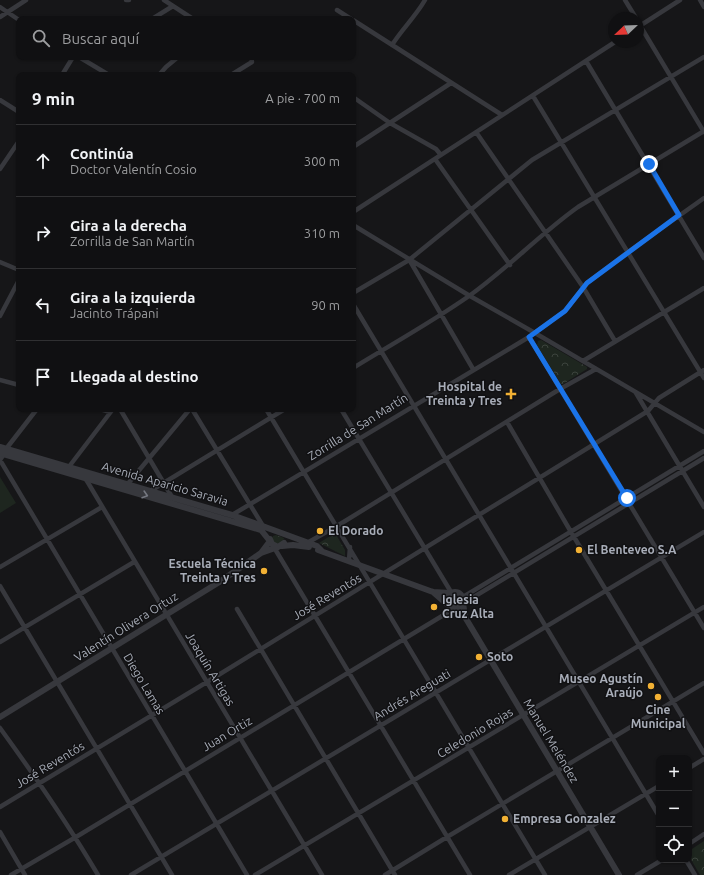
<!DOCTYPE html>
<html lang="es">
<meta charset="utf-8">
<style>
:root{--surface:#101012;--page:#1e1e20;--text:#f1f3f6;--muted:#9c9d9f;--line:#303032}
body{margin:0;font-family:Ubuntu,sans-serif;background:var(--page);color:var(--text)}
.controls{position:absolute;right:12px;bottom:12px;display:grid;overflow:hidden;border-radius:8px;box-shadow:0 1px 3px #0004}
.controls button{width:36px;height:36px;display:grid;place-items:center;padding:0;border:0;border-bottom:1px solid var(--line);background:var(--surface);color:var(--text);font:20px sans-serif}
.compass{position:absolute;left:608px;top:12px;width:36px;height:36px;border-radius:50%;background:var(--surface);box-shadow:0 1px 3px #0004;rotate:247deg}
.stop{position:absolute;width:12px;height:12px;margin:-9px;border:3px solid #1a73e8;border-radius:50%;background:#fff}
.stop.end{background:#1a73e8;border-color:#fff;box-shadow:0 1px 4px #0008}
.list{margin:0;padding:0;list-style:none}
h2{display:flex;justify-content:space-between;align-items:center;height:52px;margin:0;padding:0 16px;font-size:17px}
h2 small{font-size:13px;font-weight:400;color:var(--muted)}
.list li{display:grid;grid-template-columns:26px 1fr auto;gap:12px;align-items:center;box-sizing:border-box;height:72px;padding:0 16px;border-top:1px solid var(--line)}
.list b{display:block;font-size:15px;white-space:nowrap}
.list p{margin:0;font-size:13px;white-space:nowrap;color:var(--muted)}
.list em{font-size:13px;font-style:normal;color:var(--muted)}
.icon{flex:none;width:22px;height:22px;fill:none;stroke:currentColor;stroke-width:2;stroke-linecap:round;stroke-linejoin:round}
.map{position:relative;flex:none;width:704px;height:875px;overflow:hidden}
.search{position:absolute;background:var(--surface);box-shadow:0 1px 3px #0004;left:16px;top:16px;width:340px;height:44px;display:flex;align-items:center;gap:10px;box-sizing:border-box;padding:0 14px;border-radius:8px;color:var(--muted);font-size:15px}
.panel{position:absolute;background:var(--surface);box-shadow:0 1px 3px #0004;left:16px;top:72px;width:340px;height:340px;border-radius:8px}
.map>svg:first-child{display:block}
</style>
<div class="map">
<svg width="704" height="875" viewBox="0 0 704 875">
<defs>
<pattern id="grass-tufts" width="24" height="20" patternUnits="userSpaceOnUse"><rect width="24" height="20" fill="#1e261f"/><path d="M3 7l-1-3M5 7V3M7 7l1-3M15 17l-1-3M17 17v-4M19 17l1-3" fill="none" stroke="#3c433d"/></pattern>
<pattern id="park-crowns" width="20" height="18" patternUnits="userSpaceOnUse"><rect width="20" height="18" fill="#1e261f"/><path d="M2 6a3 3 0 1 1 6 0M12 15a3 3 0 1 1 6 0" fill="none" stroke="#3c433d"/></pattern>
</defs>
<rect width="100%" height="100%" fill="#161618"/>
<path fill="url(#grass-tufts)" d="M 276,535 L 284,538 L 283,542 L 279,544 L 274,543 L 272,538 L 273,536 Z"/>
<path fill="url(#park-crowns)" d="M 541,340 L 587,367 L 587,369 L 563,384 L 561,384 L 537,345 L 538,341 Z
M 335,533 L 345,550 L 345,556 L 319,543 Z
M 704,841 L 704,875 L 700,875 L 689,856 L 689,851 Z"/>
<path fill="#1e261f" d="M 0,477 L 16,503 L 0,513 Z"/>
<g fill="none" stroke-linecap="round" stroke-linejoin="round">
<path stroke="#37383d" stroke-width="4.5" d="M 126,0 L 129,0
M 164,0 L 193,19
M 625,0 L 636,18
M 700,0 L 704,7
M 0,7 L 19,20
M 337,10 L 351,19
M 0,17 L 26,0
M 152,19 L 173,6
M 353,20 L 502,115
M 638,22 L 704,132
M 638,27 L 680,0
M 392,45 C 402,29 416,16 425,0
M 79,57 L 109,75
M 586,61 L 704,258
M 62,75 L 73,57
M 159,75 L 166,67 L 178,57
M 231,75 L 252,62 L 251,57
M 533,96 L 704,378
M 353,97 L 390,123 L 436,149 L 441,155
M 0,100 L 19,112
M 476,132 L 583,287 L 615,341
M 353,147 L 451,83
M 435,159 L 510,265
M 0,169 L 19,141
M 353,212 L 615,42
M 353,225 L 470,296 L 535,333 L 704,432
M 410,261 L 473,369
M 0,262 L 19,270
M 353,293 L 409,260 L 532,160 L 704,57
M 353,304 L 659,816
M 0,316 L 19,280
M 529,337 L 704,628
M 583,361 L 704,288
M 353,368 C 392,344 432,322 469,296 C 507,269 540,234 578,207 L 704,131
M 0,380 L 19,385
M 636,393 L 704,507
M 100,409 L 110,412
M 120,409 L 172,497 L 171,499
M 192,409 L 263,526
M 266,409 L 545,875
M 341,409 L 451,592
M 507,422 L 571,532 L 704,753
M 0,460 L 247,875
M 0,460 L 4,454 L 6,449 L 37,409
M 68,468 L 113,409
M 84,476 L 322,875
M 126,486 L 190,409
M 152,490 L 285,409
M 232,515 L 529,337 L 565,311 L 587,283 L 628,252 L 704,198
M 307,543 L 337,526 L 560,389 L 596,369
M 275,549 L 470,875
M 349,560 L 350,547
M 0,567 L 102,507
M 0,586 L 172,875
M 463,597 L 704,451
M 463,603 L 467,601 L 704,458
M 237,609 L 395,875
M 0,642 L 134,562
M 0,728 C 35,776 68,824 98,875
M 689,768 L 704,759
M 0,807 L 207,682 L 648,411 L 659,398 L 704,370
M 0,832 L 25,875
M 689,844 L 704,834
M 686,860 L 695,875
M 11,875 L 76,837 L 447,613 L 451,607
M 131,875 L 704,532
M 255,875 L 704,607
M 385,875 L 447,837 L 704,683
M 509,875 L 659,786
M 637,875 L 662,860"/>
<path stroke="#37383d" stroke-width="6" d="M 0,447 L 232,515 L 317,546 L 321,550
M 0,453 L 261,530 L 269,540
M 270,539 L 272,544 L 278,547 L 284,543
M 282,546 L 293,545 L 309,547
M 318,550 L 433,592 L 450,593
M 261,553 L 278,547
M447 600a8 8 0 1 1 16 0a8 8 0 1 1-16 0Z
M 433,592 L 448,605
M 463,603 L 465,617 L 619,875
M 0,717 L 221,581 L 261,553 L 270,541"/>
</g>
<defs><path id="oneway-chevron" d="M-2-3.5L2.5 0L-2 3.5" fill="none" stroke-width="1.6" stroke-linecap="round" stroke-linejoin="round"/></defs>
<use stroke="#757881" href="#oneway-chevron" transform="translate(145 495) rotate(17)"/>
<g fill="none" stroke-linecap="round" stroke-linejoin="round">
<path stroke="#1a73e8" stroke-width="5" d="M 627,498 L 529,337 L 565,311 L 587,283 L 679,215 L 649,164"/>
</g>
<g fill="#f2b134" stroke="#111113" stroke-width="1.5">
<path d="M509 388h4v4h4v4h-4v4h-4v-4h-4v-4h4z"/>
<circle cx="320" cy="531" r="4"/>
<circle cx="579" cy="550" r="4"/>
<circle cx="264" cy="571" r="4"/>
<circle cx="434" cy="607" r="4"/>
<circle cx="479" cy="657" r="4"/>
<circle cx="651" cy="686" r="4"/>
<circle cx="658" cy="697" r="4"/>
<circle cx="505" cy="819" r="4"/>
</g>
<g text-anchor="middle" stroke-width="3" stroke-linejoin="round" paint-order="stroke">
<g font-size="12" font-weight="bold" fill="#a8adb8" stroke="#111113" text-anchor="start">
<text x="502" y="391" text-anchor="end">Hospital de<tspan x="502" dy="14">Treinta y Tres</tspan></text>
<text x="328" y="535">El Dorado</text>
<text x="587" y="554">El Benteveo S.A</text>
<text x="256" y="568" text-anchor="end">Escuela Técnica<tspan x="256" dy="14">Treinta y Tres</tspan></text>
<text x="442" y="604">Iglesia<tspan x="442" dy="14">Cruz Alta</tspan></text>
<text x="487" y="661">Soto</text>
<text x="643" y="683" text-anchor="end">Museo Agustín<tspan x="643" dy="14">Araújo</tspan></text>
<text x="658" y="714" text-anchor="middle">Cine<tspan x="658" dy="14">Municipal</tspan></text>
<text x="513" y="823">Empresa Gonzalez</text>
</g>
<g font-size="12" fill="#a8adb8" stroke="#111113">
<text transform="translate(358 427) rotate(-32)" y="4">Zorrilla de San Martín</text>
<text transform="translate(165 484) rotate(16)" y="4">Avenida Aparicio Saravia</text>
<text transform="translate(327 597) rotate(-31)" y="4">José Reventós</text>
<text transform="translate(126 627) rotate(-32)" y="4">Valentín Olivera Ortuz</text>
<text transform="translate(210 669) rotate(59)" y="4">Joaquín Artigas</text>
<text transform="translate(144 684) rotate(59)" y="4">Diego Lamas</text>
<text transform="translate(412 695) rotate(-31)" y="4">Andrés Areguati</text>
<text transform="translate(475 733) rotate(-31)" y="4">Celedonio Rojas</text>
<text transform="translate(227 734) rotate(-31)" y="4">Juan Ortiz</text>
<text transform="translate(551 741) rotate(59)" y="4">Manuel Meléndez</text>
<text transform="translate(50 765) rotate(-31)" y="4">José Reventós</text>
</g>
</g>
</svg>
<div class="controls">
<button>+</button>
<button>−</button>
<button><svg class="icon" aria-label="locate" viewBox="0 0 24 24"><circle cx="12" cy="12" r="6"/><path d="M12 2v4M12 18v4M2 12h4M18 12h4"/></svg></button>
</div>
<svg class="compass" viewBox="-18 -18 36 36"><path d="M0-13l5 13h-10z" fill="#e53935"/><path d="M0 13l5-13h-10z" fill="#9c9d9f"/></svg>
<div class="stop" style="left:627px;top:498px"></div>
<div class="stop end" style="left:649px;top:164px"></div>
<div class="search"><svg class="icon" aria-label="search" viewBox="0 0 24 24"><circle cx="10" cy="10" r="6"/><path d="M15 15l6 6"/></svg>Buscar aquí</div>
<section class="panel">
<h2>9 min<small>A pie · 700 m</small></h2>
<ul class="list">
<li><svg class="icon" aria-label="ahead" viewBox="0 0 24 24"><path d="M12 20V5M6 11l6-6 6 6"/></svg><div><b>Continúa</b><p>Doctor Valentín Cosio</p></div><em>300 m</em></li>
<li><svg class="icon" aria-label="right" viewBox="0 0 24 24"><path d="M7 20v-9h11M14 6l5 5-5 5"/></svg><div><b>Gira a la derecha</b><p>Zorrilla de San Martín</p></div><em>310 m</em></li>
<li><svg class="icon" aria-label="left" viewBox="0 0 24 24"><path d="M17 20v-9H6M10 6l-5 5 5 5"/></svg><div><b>Gira a la izquierda</b><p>Jacinto Trápani</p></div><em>90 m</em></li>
<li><svg class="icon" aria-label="arrive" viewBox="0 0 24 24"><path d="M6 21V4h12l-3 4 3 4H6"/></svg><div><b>Llegada al destino</b></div></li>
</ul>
</section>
</div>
